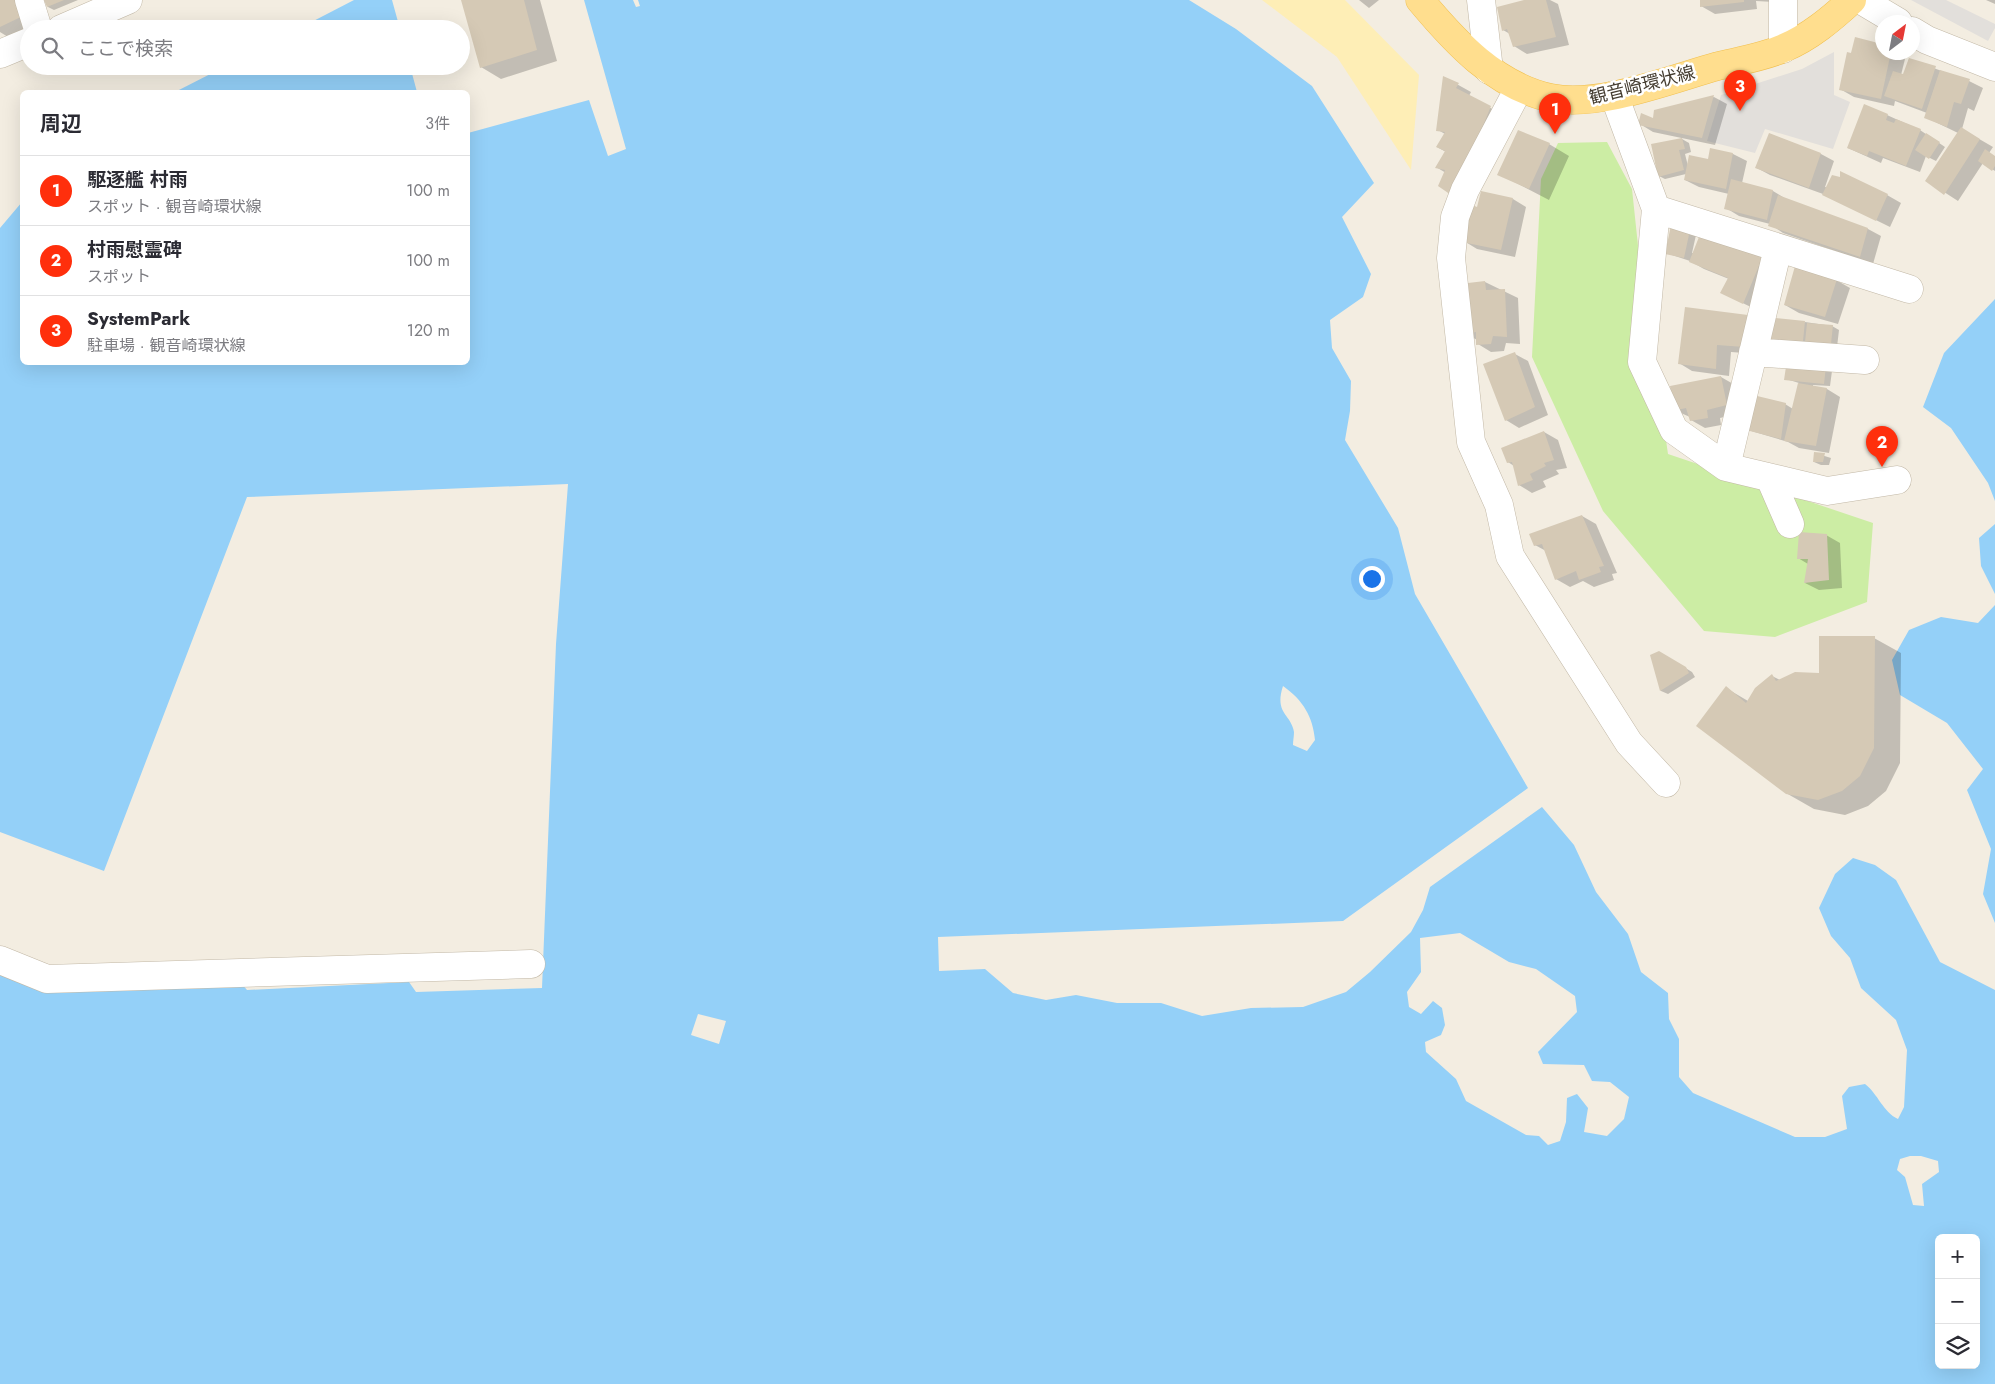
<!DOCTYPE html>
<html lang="ja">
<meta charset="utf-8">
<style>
:root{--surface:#fff;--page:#f7f7f7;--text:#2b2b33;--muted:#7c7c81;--line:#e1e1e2;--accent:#ff2f0c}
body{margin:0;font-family:Jost,"Noto Sans JP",sans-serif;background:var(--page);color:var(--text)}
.controls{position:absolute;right:15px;bottom:15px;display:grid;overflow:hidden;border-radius:8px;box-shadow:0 5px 20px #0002}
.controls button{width:45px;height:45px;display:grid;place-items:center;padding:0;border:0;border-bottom:1px solid var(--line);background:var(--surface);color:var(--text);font:25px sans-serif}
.compass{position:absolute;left:1875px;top:15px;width:45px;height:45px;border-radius:50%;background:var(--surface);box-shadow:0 5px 20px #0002;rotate:32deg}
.you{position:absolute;left:1371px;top:578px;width:18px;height:18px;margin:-12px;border:4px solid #fff;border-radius:50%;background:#1a73e8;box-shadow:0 0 0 8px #1a73e833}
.badge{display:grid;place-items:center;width:32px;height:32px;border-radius:50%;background:var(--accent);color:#fff;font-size:16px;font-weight:700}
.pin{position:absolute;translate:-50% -41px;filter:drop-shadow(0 1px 2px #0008)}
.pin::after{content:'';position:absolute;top:26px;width:18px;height:15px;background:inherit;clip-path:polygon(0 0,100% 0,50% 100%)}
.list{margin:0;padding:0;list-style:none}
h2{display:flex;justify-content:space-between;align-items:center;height:65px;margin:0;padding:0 20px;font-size:21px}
h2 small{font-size:16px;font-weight:400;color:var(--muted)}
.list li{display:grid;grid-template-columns:32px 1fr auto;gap:15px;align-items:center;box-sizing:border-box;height:70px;padding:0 20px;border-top:1px solid var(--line)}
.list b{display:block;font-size:19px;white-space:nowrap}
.list p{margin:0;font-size:16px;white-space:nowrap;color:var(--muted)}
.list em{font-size:16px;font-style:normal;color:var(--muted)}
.icon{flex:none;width:28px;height:28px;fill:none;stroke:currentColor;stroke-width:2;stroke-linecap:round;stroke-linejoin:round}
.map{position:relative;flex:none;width:1995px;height:1384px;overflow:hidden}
.search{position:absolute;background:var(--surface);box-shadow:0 5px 20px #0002;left:20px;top:20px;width:450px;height:55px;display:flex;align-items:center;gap:12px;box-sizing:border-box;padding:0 18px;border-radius:28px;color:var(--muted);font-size:19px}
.panel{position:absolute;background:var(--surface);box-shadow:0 5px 20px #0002;left:20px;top:90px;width:450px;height:275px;border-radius:8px}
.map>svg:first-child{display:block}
</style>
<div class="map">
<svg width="1995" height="1384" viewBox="0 0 1995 1384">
<rect width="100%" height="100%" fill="#f3ede1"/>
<path fill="#cceda4" d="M 1607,142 L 1632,189 L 1639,255 L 1668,454 L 1873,523 L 1867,602 L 1775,637 L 1704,631 L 1603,511 L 1532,357 L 1541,179 L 1558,143 Z"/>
<path fill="#feeeb6" d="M 1262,0 L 1345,0 L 1419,75 L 1411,170 L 1337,57 Z"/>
<path fill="#e2dfdb" d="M 1911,0 L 1946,0 L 1995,24 L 1995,28 L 1988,41 Z
M 1834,52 L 1834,95 L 1850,102 L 1833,149 L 1765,129 L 1755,153 L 1707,141 L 1721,95 L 1802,69 Z"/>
<path fill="#94d0f8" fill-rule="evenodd" d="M 354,0 L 392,0 L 400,29 L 298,29 Z
M 584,0 L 633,0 L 636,7 L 640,6 L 638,0 L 1189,0 L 1236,29 L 1312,86 L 1374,183 L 1342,217 L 1371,274 L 1363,297 L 1330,320 L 1332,348 L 1351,381 L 1350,411 L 1345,440 L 1398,528 L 1415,594 L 1528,788 L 1343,921 L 938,937 L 939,971 L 985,969 L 1013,993 L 1046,1000 L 1076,995 L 1117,1003 L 1161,1003 L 1202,1016 L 1251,1008 L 1303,1007 L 1346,992 L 1370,972 L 1411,932 L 1423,910 L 1430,887 L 1542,807 L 1574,845 L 1596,892 L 1628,934 L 1641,972 L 1668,993 L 1669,1019 L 1679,1039 L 1679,1077 L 1693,1093 L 1795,1137 L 1825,1137 L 1847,1129 L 1842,1096 L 1849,1087 L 1865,1084 C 1878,1094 1883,1112 1898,1119 L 1904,1107 L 1907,1050 L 1896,1020 L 1861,988 L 1850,958 L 1831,936 L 1819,908 L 1835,874 L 1853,858 L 1875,865 L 1896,880 L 1940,962 L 1995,990 L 1995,1384 L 0,1384 L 0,972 L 241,983 L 247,990 L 409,982 L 416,992 L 542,988 L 556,644 L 568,484 L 247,497 L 104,871 L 0,832 L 0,228 L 22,202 L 22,362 L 468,362 L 468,133 L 589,100 L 608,156 L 626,149 ZM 1283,686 C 1303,700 1313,717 1315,740 L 1307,751 L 1293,745 C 1293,741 1294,736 1294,732 C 1291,714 1274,714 1283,686 ZM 1460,933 L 1509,962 L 1536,969 L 1575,996 L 1577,1012 L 1538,1052 L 1543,1064 L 1584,1065 L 1592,1081 L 1610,1082 L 1629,1097 L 1624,1119 L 1607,1136 L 1584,1132 L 1588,1108 L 1577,1094 L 1567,1098 L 1566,1122 L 1560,1141 L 1548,1145 L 1539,1136 L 1526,1135 L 1466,1101 L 1456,1079 L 1426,1052 L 1425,1042 L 1441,1035 L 1445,1025 L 1442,1008 L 1433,1001 L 1421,1014 L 1409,1007 L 1407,992 L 1421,972 L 1420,938 ZM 698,1014 L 726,1021 L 719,1044 L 691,1035 ZM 1910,1156 L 1921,1156 L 1938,1161 L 1939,1172 L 1922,1184 L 1924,1206 L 1913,1205 L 1905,1177 L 1897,1170 L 1900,1159 ZM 1939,1238 L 1976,1238 L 1976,1365 L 1939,1365 Z
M 226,66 L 410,66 L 417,92 L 175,92 Z
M 1995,299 L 1995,501 L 1988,483 L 1951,428 L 1923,407 L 1944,353 Z
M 1995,524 L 1995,594 L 1981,566 L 1979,538 Z
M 1995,605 L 1995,923 L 1983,894 L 1991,849 L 1967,790 L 1983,769 L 1947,723 L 1900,695 L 1892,660 L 1909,630 L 1941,617 L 1978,623 Z"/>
<path fill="#0003" d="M 0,0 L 40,22 L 8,37 L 0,32 Z
M 45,0 L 78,0 L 54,10 L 48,7 Z
M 462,0 L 540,0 L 557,61 L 501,79 L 481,67 Z
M 1359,0 L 1379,0 L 1369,8 Z
M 1530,0 L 1550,0 L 1558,4 L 1569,45 L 1527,54 L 1514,46 L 1510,34 L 1503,30 Z
M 1702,0 L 1774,0 L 1774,2 L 1756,1 L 1757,9 L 1715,14 L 1701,6 Z
M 1986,0 L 1995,0 L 1995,4 Z
M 1856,39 L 1882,45 L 1882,52 L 1901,52 L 1906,55 L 1901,75 L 1904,75 L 1909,59 L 1969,81 L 1983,88 L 1974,111 L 1968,108 L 1962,129 L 1993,147 L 1989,153 L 1995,157 L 1995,171 L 1983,163 L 1958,201 L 1927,181 L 1958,133 L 1925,117 L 1927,113 L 1895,101 L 1894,106 L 1854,97 L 1840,89 Z
M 1444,77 L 1471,92 L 1469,96 L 1503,115 L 1446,173 L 1436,167 L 1446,152 L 1437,147 L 1445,134 L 1438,130 Z
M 1714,97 L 1727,104 L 1715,145 L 1653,132 L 1640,124 L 1654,120 L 1655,111 Z
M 1887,115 L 1920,130 L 1945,147 L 1936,161 L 1926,156 L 1920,172 L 1883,158 L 1881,163 L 1848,148 Z
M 1770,134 L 1821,154 L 1834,161 L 1825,187 L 1887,195 L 1901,203 L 1890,227 L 1823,194 L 1770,175 L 1757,168 Z
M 1682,139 L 1689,143 L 1691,152 L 1685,154 L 1688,166 L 1709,161 L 1711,149 L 1733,154 L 1747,161 L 1742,183 L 1773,191 L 1786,199 L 1868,229 L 1881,236 L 1873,264 L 1783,233 L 1770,224 L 1739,216 L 1726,208 L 1729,194 L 1699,187 L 1685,180 L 1686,174 L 1665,179 L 1659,176 Z
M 1549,144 L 1569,156 L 1549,200 L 1499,174 Z
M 1513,199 L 1526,207 L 1515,257 L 1477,249 L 1464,241 L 1478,208 Z
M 1672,226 L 1696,235 L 1692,253 L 1762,258 L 1757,310 L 1722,293 L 1729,279 L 1704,269 L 1690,261 L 1666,253 Z
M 1836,280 L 1850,288 L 1838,324 L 1799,313 L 1785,305 Z
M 1485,282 L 1518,298 L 1520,344 L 1506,343 L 1504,351 L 1491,352 L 1478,344 L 1477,340 L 1467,334 Z
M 1686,308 L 1757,354 L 1731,352 L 1729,376 L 1692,371 L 1679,363 Z
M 1805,322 L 1832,326 L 1839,330 L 1837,347 L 1770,349 Z
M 1515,354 L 1528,361 L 1548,415 L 1519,428 L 1506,420 Z
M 1788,362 L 1832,371 L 1830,386 L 1813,385 L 1813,387 L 1827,389 L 1840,397 L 1829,453 L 1799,448 L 1788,442 L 1748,430 L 1785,404 L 1793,409 L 1799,383 L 1786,379 Z
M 1721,377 L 1735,385 L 1740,413 L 1720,418 L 1721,425 L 1705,428 L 1691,420 L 1690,417 L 1674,410 Z
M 1544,432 L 1558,440 L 1567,468 L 1556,470 L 1559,474 L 1543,481 L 1546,487 L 1532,493 L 1519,485 L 1514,466 L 1508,462 Z
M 1815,453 L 1831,458 L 1829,465 L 1821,465 L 1814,462 Z
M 1582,516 L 1596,524 L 1617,573 L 1612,574 L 1614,580 L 1594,587 L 1583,581 L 1570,587 L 1556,579 L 1546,551 L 1535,545 Z
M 1826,535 L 1840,543 L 1842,588 L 1819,590 L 1805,583 L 1808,564 L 1798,558 Z
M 1874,638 L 1901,653 L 1900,763 L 1886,791 L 1868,806 L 1845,815 L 1814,809 L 1786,793 L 1726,688 L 1748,701 L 1772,676 L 1780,680 L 1821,674 Z
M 1659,652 L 1692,672 L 1695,677 L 1668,694 L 1661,691 L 1652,656 Z"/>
<path fill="#d5c9b5" d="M 0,0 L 20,0 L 27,14 L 0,27 Z
M 44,0 L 64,0 L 47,7 Z
M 461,0 L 524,0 L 537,50 L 480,68 Z
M 1524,0 L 1546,0 L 1556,37 L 1513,47 L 1507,29 L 1502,31 L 1497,7 Z
M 1700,0 L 1744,0 L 1744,2 L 1700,7 Z
M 1855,37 L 1882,44 L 1882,52 L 1891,52 L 1881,99 L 1839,90 L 1847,52 L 1851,53 Z
M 1909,58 L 1936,66 L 1922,109 L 1884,96 L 1893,71 L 1903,74 Z
M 1940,70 L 1970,79 L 1961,104 L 1954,102 L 1947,127 L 1924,118 Z
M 1443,76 L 1459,83 L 1456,88 L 1491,106 L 1454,197 L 1438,186 L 1445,170 L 1435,168 L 1445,151 L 1436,147 L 1445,132 L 1436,131 Z
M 1714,95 L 1702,138 L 1638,125 L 1641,113 L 1653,118 L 1654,110 Z
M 1864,104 L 1888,114 L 1886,120 L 1894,123 L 1896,119 L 1921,129 L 1906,166 L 1869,151 L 1867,156 L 1847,148 Z
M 1961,127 L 1980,139 L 1944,195 L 1925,181 Z
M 1518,130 L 1550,143 L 1529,189 L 1497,175 Z
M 1769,133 L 1821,153 L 1809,188 L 1755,168 Z
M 1926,133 L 1940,142 L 1929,159 L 1915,150 Z
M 1682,138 L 1685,149 L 1679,150 L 1684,170 L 1658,177 L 1651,144 Z
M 1710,148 L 1733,153 L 1726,189 L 1684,180 L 1689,155 L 1708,159 Z
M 1985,149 L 1995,156 L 1995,166 L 1992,171 L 1978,161 Z
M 1840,171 L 1888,194 L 1876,221 L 1822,195 L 1832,175 L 1840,177 Z
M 1731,179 L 1773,190 L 1767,220 L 1724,209 Z
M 1481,191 L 1513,198 L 1501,250 L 1462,242 L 1472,205 L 1477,207 Z
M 1778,195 L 1868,228 L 1860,257 L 1768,226 Z
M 1671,225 L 1690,230 L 1684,258 L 1665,254 Z
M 1701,232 L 1763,256 L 1743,304 L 1720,293 L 1728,278 L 1689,262 Z
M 1795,266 L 1837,279 L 1825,317 L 1784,305 Z
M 1485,281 L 1486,290 L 1505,289 L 1507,337 L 1493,336 L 1491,344 L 1476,345 L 1476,332 L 1466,334 L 1469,300 L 1468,283 Z
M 1685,307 L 1748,315 L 1744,347 L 1717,345 L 1716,369 L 1678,364 Z
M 1766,317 L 1805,321 L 1802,351 L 1763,346 Z
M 1807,323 L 1833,325 L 1831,344 L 1805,342 Z
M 1515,352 L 1535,407 L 1505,421 L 1483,364 Z
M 1787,360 L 1826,366 L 1824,384 L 1784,380 Z
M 1721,376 L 1727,405 L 1707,410 L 1708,418 L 1690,421 L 1686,408 L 1673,411 L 1670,386 Z
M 1798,383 L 1827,388 L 1816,446 L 1784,441 Z
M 1753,395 L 1786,403 L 1781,439 L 1746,430 Z
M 1544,431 L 1554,460 L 1544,463 L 1546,466 L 1530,474 L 1533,480 L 1518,486 L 1512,462 L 1507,463 L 1501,448 Z
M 1814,452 L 1825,453 L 1823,462 L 1813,462 Z
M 1582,515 L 1604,566 L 1599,567 L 1601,572 L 1579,580 L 1576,571 L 1555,580 L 1542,544 L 1534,546 L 1529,534 Z
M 1799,532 L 1827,534 L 1829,580 L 1804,583 L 1808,559 L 1797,559 Z
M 1819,636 L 1875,636 L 1874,748 L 1860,776 L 1842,791 L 1818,800 L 1786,794 L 1696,726 L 1726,686 L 1746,703 L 1755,688 L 1772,674 L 1776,681 L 1795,672 L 1819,673 Z
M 1659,651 L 1686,667 L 1689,673 L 1660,691 L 1650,655 Z"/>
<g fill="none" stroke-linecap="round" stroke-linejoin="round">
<defs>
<path id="minor" d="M 29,0 L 38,29
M 1481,0 L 1489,70
M 1783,0 L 1783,49
M 1861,0 L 1898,22
M 61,29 L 128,0
M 1912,31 L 1927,40 L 1995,67
M 0,54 L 29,42
M 1519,88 L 1465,190 L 1455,217 L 1451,258 L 1471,442 L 1499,505 L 1510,556 L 1629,743 L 1666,783
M 1614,95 L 1656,209 L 1642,362 L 1674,430 L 1726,467 L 1827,491 L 1897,480
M 1656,209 L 1909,289
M 1753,352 L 1865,360
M 1726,467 L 1778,248
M 1770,478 L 1790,524
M 0,960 L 47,979 L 531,964"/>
<path id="major" d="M 1420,0 C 1455,42 1495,86 1551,98 C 1599,108 1671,79 1718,66 C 1739,61 1764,57 1784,48 C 1810,37 1831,19 1852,0"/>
</defs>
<use href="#minor" stroke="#c2b8a6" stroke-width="29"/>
<use href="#major" stroke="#f1c050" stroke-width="29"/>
<use href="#minor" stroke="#fff" stroke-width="28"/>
<use href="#major" stroke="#ffde8e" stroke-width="28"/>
</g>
<g text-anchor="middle" stroke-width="5" stroke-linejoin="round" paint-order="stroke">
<g font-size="18" fill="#453d31" stroke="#fff">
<text transform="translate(1642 85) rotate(-14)" y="6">観音崎環状線</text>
</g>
</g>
</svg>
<div class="controls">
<button>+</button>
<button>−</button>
<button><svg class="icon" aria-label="layers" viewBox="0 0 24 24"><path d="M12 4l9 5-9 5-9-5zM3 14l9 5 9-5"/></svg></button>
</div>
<svg class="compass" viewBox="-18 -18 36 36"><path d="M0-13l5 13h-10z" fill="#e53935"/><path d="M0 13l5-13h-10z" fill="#7c7c81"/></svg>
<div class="you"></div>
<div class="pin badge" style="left:1555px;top:134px">1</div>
<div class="pin badge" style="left:1882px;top:467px">2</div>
<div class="pin badge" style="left:1740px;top:111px">3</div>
<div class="search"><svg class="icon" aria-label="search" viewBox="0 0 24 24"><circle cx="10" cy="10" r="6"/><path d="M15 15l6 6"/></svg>ここで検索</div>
<section class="panel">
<h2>周辺<small>3件</small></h2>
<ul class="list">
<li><span class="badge">1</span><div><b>駆逐艦 村雨</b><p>スポット · 観音崎環状線</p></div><em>100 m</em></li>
<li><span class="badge">2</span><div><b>村雨慰霊碑</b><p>スポット</p></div><em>100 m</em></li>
<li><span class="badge">3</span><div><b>SystemPark</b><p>駐車場 · 観音崎環状線</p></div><em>120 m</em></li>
</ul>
</section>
</div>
